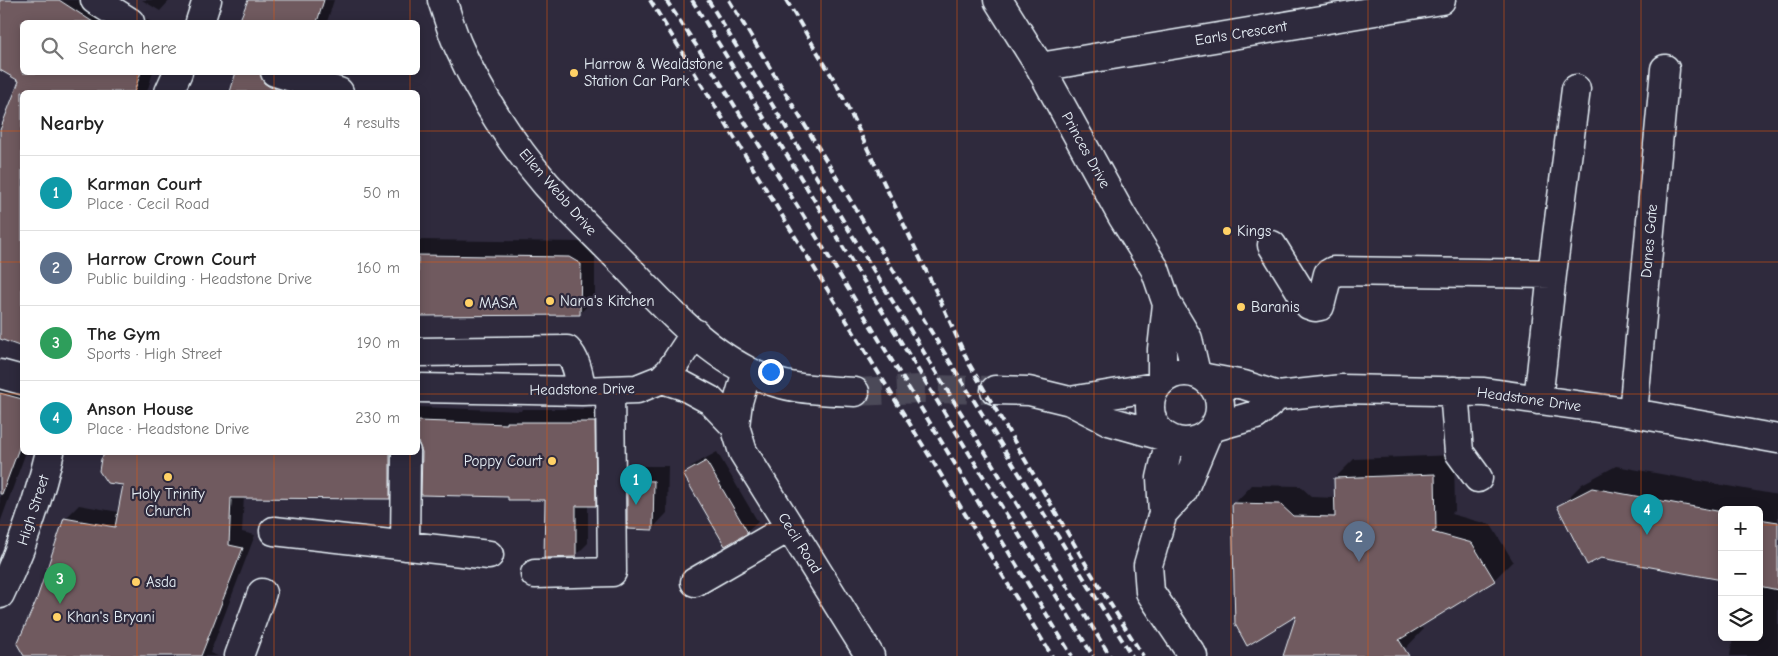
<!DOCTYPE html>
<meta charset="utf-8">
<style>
:root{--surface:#fff;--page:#f6f6f6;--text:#222;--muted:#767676;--line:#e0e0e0;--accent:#857141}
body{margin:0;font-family:"Comic Neue",sans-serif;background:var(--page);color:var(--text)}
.controls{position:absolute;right:15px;bottom:15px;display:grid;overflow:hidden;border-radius:8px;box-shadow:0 2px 12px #0003}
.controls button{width:45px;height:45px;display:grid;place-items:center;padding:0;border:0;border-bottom:1px solid var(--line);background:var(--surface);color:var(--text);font:25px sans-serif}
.you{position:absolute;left:770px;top:371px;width:18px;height:18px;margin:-12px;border:4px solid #fff;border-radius:50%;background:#1a73e8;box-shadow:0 0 0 8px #1a73e833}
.badge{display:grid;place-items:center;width:32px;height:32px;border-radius:50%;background:var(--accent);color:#fff;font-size:16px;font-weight:700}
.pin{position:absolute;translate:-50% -41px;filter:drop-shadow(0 1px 2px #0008)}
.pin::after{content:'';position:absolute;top:26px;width:18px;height:15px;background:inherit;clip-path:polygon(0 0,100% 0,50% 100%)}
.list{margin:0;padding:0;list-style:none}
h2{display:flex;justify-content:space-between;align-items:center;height:65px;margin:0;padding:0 20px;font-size:21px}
h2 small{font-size:16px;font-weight:400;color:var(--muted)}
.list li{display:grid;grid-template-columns:32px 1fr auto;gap:15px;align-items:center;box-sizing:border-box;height:75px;padding:0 20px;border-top:1px solid var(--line)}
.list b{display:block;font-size:19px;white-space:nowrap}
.list p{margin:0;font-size:16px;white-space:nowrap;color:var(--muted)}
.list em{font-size:16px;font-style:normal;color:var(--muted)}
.icon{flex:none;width:28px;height:28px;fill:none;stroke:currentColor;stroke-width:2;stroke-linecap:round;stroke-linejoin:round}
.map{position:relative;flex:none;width:1778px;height:656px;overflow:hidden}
.search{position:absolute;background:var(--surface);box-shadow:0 2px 12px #0003;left:20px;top:20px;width:400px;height:55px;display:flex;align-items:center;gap:12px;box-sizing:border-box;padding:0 18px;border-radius:8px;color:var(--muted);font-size:19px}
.panel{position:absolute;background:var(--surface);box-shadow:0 2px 12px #0003;left:20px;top:90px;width:400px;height:365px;border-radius:8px}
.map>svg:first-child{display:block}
</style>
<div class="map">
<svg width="1778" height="656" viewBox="0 0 1778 656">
<rect width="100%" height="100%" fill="#2f2a3d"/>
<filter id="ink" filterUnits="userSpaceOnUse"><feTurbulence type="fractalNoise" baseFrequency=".02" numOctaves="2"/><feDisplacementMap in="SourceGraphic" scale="10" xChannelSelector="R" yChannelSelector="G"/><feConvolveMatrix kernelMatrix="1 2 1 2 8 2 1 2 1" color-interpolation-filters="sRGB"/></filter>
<g filter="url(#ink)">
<path fill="#0007" d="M 0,0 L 111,0 L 151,22 L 22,22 L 22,72 L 153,72 L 147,92 L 22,92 L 22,345 L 0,338 L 0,124 L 3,124 L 21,80 L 0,69 Z
M 142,0 L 170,0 L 160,11 Z
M 248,0 L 334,0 L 327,22 L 240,22 Z
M 237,72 L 287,72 L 338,92 L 231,92 Z
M 418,240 L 585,242 L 595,249 L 595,299 L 579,314 L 418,314 Z
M 0,375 L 22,380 L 22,452 L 26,452 L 0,523 Z
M 418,407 L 521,411 L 522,409 L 608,409 L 609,492 L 595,505 L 588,505 L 588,543 L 575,556 L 546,499 L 509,496 L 423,452 L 421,444 L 418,440 Z
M 108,452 L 403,452 L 403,485 L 389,498 L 244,496 L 242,532 L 255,535 L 210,653 L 218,656 L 29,656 L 37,602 L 65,519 L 79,505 L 119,512 L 125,484 Z
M 717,452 L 758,522 L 747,532 L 685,474 L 695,464 Z
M 1454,455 L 1455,510 L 1451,514 L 1491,525 L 1513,561 L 1494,580 L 1421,626 L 1423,630 L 1405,649 L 1393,656 L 1284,656 L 1298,614 L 1234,504 L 1252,485 L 1300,486 L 1312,497 L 1336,498 L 1335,478 L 1354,459 Z
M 643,466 L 668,466 L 667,513 L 652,529 L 628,481 Z
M 1616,466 L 1778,495 L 1778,656 L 1730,656 L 1733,637 L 1759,637 L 1759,510 L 1722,510 L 1722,578 L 1559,507 L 1582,484 Z"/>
<path fill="#705a5e" stroke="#e8f1f8" d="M 0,0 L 59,0 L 93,22 L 22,22 L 22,73 L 141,72 L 134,92 L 22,92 L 22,347 L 0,339 L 0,130 L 19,81 L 0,70 Z
M 248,0 L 324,0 L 317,22 L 239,22 Z
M 236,72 L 260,72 L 264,83 L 270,87 L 288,92 L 230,92 Z
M 418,255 L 569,257 L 581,264 L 580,315 L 418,316 Z
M 0,393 L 22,399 L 22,440 L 2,494 L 0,494 Z
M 418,421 L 507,424 L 507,422 L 595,422 L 596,506 L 576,506 L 576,557 L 544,558 L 545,500 L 508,500 L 508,497 L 421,495 L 422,452 L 418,442 Z
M 106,452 L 390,452 L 390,499 L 231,498 L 229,545 L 243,548 L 201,656 L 24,656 L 17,644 L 36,601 L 64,518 L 115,527 L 123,485 L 107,483 L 99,471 L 101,459 Z
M 706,461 L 748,533 L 725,546 L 683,474 Z
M 1435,474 L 1436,530 L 1432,532 L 1472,543 L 1495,581 L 1399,640 L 1409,656 L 1283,656 L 1296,616 L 1247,646 L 1235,624 L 1232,503 L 1280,504 L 1293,516 L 1335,517 L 1334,478 Z
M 627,480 L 654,481 L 653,530 L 627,529 Z
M 1592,488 L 1722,512 L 1722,580 L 1601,558 L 1587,565 L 1557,506 Z
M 1759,519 L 1778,522 L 1778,590 L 1759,586 Z"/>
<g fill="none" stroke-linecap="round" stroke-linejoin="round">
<path stroke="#4b4859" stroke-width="28" stroke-dasharray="28 14" stroke-linecap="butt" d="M 855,392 L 920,389 L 995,390"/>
<defs>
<path id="minor" d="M 95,0 L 130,22
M 442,0 C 448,17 452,34 460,50 C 481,96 512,145 546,184 C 571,212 599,238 625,265 C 660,302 702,348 748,371 C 783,390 817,390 855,392
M 998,0 L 1040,67 L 1122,216 L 1155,269 L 1167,304 L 1188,339 L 1196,373
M 200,22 L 207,0
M 1040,67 L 1441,0
M 275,72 L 339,92
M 169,92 L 178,72
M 1272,245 L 1309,305 L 1315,307 L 1320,306 L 1328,274 L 1333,271 L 1552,274
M 418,352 L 567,350 C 577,360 579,377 582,391
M 747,371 L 738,402 L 735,426 L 743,452 L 870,656
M1150 407a35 35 0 1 1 70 0a35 35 0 1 1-70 0Z
M 0,374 L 22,380
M 1206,378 L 1244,385 L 1278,396 L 1342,389 L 1484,392 L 1633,413 L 1778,439
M 662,379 L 684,386 L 710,400 L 735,426
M 1162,379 L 1162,349 L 1167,304
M 418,388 L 582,391 L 637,389 L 662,379 L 670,371 L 695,333
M 995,390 L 1029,391 L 1070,401 L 1109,421 L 1166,437
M 1454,391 L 1459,452 L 1478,478
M 1538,400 L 1552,274 L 1576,89
M 1070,401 L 1155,387
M 1633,413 L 1665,69
M 1214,427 L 1256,415 L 1278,396
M 1170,439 L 1161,478 L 1163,513 L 1148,565 L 1150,592 L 1193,656
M 1163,513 L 1183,491 L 1207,434
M 274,531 L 489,555
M 405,546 L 406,452
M 535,574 L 612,572 L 610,391
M 695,582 L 790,527
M 0,594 C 22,549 38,501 50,452
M 239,656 L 262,593"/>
</defs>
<use href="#minor" stroke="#e8f1f8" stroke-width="31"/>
<use href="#minor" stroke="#2f2a3d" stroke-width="28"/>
<path stroke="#e8f1f8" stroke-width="4" stroke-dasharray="8 4" stroke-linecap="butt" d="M 650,0 L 1052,656
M 666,0 L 713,71 L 816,236 L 1072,656
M 692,0 L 1093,656
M 708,0 L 1110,656
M 729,0 L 872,236 L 1132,656
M 786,0 L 836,83 L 941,302 L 968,362 L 1091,573 L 1143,656"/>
</g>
</g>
<path fill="none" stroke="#e8590c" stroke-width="1" stroke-opacity="0.55" d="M 137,0 L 137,22M 274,0 L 274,22M 410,0 L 410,22M 547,0 L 547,656M 684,0 L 684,656M 821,0 L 821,656M 957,0 L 957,656M 1094,0 L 1094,656M 1231,0 L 1231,656M 1368,0 L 1368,656M 1504,0 L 1504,656M 1641,0 L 1641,656M 137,72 L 137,92M 274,72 L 274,92M 410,72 L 410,92M 0,131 L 22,131M 418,131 L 1778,131M 0,262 L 22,262M 418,262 L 1778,262M 0,394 L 22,394M 418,394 L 1778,394M 137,452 L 137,656M 274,452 L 274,656M 410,452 L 410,656M 0,525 L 1722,525M 1759,525 L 1778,525"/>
<g fill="#ffd166" stroke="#2f2a3d" stroke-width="2">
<circle cx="574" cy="73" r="5"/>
<circle cx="1227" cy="231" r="5"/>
<circle cx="550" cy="301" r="5"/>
<circle cx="469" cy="303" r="5"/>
<circle cx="1241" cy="307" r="5"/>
<circle cx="552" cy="461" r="5"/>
<circle cx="168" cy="477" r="5"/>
<circle cx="136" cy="582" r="5"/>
<circle cx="57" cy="617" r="5"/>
</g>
<g text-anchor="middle" stroke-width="4.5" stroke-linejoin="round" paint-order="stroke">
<g font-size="15" fill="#e8f1f8" stroke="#2f2a3d">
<text transform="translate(1241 33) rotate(-9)" y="5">Earls Crescent</text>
<text transform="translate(1086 150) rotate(61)" y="5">Princes Drive</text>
<text transform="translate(558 192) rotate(49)" y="5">Ellen Webb Drive</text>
<text transform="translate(1649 241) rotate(-85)" y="5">Danes Gate</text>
<text transform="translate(582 389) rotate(-1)" y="5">Headstone Drive</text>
<text transform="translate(1529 399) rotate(8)" y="5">Headstone Drive</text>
<text transform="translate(33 510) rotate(-72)" y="5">High Street</text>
<text transform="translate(800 543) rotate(58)" y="5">Cecil Road</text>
</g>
<g font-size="15" fill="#e8f1f8" stroke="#2f2a3d" text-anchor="start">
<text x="584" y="69">Harrow &amp; Wealdstone<tspan x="584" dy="17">Station Car Park</tspan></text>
<text x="1237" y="236">Kings</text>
<text x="560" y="306">Nana's Kitchen</text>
<text x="479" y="308">MASA</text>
<text x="1251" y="312">Baranis</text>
<text x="542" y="466" text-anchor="end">Poppy Court</text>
<text x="168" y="499" text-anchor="middle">Holy Trinity<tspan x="168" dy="17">Church</tspan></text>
<text x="146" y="587">Asda</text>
<text x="67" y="622">Khan's Bryani</text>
</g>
</g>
</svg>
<div class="controls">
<button>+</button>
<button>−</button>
<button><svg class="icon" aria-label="layers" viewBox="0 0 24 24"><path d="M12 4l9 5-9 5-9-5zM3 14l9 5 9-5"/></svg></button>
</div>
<div class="you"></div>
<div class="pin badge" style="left:636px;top:505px;background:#0f9aa8">1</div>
<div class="pin badge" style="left:1359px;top:562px;background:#5c6f8a">2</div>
<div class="pin badge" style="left:60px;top:604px;background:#2e9e5b">3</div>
<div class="pin badge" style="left:1647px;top:535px;background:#0f9aa8">4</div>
<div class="search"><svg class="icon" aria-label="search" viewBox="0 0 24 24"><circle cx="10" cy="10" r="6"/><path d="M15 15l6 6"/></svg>Search here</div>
<section class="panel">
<h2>Nearby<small>4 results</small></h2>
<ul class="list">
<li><span class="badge" style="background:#0f9aa8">1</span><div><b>Karman Court</b><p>Place · Cecil Road</p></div><em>50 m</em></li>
<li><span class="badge" style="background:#5c6f8a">2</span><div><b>Harrow Crown Court</b><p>Public building · Headstone Drive</p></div><em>160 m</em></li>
<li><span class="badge" style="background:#2e9e5b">3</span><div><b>The Gym</b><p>Sports · High Street</p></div><em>190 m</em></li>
<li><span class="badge" style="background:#0f9aa8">4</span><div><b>Anson House</b><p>Place · Headstone Drive</p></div><em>230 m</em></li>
</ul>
</section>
</div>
